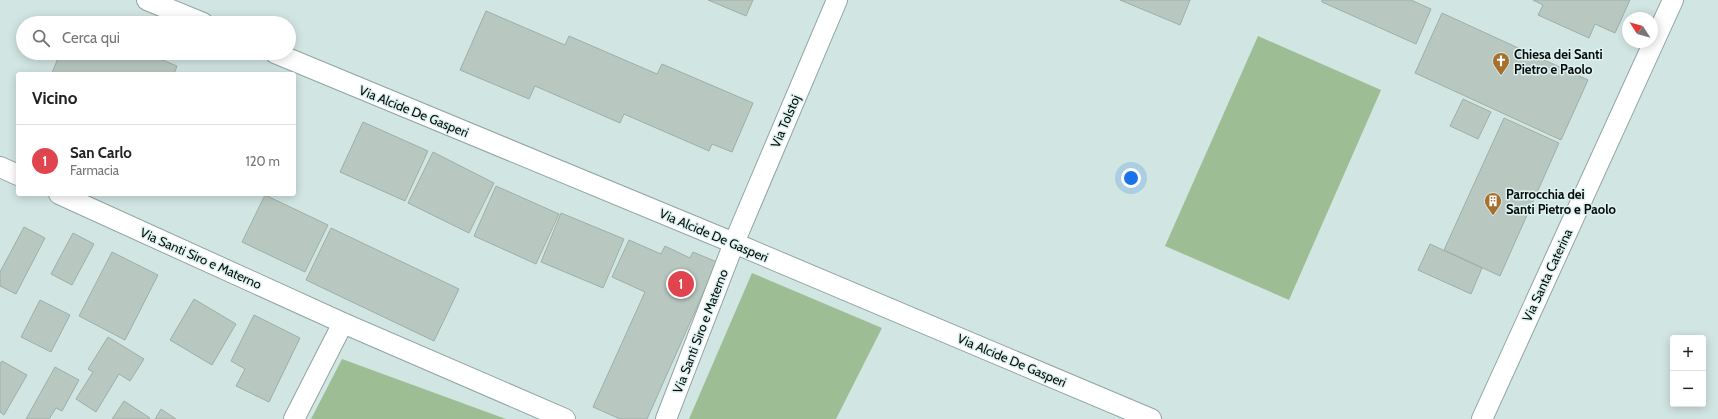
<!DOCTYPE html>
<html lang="it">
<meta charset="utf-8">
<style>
:root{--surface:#fff;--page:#f6f6f6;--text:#222;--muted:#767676;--line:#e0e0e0;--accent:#a66f2b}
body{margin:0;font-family:Cabin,sans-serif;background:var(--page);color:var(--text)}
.controls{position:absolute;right:12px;bottom:12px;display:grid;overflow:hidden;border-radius:4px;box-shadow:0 2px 10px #0003}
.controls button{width:36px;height:36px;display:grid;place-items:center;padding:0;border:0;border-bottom:1px solid var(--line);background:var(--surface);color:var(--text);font:20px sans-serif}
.compass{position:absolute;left:1622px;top:12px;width:36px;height:36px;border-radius:50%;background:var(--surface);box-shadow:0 2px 10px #0003;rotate:306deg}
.you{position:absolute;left:1131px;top:178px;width:14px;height:14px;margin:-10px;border:3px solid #fff;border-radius:50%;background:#1a73e8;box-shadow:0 0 0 6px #1a73e833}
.badge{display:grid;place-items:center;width:26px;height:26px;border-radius:50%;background:var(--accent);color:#fff;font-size:13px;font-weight:700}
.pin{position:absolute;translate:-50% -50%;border:2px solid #fff;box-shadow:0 1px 4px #0006}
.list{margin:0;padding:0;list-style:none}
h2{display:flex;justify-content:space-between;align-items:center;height:52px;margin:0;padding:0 16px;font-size:17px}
h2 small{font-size:13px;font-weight:400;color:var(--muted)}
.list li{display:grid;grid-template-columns:26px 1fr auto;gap:12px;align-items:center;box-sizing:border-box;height:72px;padding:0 16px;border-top:1px solid var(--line)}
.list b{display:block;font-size:15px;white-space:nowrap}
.list p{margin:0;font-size:13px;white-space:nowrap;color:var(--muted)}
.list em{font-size:13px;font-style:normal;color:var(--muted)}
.icon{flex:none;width:22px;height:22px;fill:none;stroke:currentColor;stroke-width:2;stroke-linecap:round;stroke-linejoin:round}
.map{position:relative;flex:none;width:1718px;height:419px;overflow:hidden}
.search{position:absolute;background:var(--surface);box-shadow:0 2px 10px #0003;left:16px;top:16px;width:280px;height:44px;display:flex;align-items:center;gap:10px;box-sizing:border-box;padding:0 14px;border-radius:22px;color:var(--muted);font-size:15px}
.panel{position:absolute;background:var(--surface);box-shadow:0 2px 10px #0003;left:16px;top:72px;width:280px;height:124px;border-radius:4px}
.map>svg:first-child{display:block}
</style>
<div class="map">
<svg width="1718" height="419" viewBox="0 0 1718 419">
<rect width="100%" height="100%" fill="#d1e5e2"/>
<path fill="#9dbe95" d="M 1258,36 L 1381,90 L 1289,300 L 1165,246 Z
M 752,273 L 882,328 L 836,419 L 689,419 Z
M 342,359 L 506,419 L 311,419 Z"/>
<path fill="#b8c8c0" stroke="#9fafa7" d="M 708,0 L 753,0 L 746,16 Z
M 1120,0 L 1190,0 L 1180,25 Z
M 1322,0 L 1411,0 L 1431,9 L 1416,44 L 1322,2 Z
M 1533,0 L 1630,0 L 1615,33 L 1595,24 L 1589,38 L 1538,15 L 1543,5 Z
M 486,11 L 565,45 L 569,36 L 657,74 L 662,64 L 753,103 L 732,152 L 712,144 L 709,151 L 624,114 L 620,123 L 535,86 L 529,99 L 460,70 Z
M 1442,13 L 1588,80 L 1561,140 L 1415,73 Z
M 60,53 L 145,53 L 177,66 L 174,74 L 55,74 L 52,73 Z
M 1463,99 L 1491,112 L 1478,139 L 1450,126 Z
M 1504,118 L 1559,143 L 1500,276 L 1444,250 Z
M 363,122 L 428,151 L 405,201 L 340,172 Z
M 433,152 L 494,183 L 469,233 L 408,203 Z
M 496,186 L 559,214 L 536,264 L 474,236 Z
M 265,195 L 328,225 L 305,272 L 242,242 Z
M 561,213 L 624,239 L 603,288 L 541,262 Z
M 24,227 L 45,238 L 16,294 L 0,286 L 0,272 Z
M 331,228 L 459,289 L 434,341 L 306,280 Z
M 73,233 L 94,244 L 72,285 L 51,274 Z
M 629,240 L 661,254 L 665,246 L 690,258 L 693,252 L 717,262 L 647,419 L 620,419 L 593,407 L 645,292 L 612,277 Z
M 1430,244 L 1482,268 L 1471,294 L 1418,270 Z
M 112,252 L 158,275 L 125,340 L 79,316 Z
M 194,299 L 236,324 L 212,365 L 170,340 Z
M 40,300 L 70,315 L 51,352 L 21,337 Z
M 254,315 L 300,338 L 269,402 L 236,386 L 245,369 L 231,361 Z
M 108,337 L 144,359 L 130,381 L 119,374 L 96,412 L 76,399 L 93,372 L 88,369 Z
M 2,361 L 27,375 L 4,415 L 0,412 L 0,364 Z
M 55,367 L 79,380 L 62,411 L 56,408 L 49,419 L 26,419 Z
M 124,401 L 150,418 L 149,419 L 112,419 Z
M 161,409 L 176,419 L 155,419 Z"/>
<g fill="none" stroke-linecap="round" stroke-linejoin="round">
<defs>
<path id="street" d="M 147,0 L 203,23
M 275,53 L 734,243 L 1151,419
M 0,167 L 18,175
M 59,194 L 343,323 L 565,419
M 294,419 L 343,323
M 666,419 L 734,243 L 837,0
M 1482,419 L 1673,0"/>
</defs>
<use href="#street" stroke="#91a5a2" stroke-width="22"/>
<use href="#street" stroke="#fff" stroke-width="20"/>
</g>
<defs>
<symbol id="church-pin" viewBox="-11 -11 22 30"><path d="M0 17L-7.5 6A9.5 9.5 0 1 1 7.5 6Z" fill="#a66f2b" stroke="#def2f0"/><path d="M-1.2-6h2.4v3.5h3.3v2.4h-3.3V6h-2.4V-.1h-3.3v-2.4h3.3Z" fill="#fff"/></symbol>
<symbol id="building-pin" viewBox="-11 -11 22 30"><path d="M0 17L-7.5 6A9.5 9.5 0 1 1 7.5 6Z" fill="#a66f2b" stroke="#def2f0"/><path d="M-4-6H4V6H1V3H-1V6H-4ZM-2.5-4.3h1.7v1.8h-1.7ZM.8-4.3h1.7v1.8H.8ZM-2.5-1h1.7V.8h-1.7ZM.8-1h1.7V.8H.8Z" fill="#fff"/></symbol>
</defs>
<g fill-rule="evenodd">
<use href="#church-pin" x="1491" y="51" width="20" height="27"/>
<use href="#building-pin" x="1483" y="191" width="20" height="27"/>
</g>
<g text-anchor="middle" stroke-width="3" stroke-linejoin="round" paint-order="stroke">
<g font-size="13" font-weight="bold" fill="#070d0c" stroke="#def2f0" text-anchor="start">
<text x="1514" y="59">Chiesa dei Santi<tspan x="1514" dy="15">Pietro e Paolo</tspan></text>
<text x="1506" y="199">Parrocchia dei<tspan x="1506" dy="15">Santi Pietro e Paolo</tspan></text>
</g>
<g font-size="13" fill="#070d0c" stroke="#def2f0">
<text transform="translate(414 111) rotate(22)" y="5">Via Alcide De Gasperi</text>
<text transform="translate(785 121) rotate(-67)" y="5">Via Tolstoj</text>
<text transform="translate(714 235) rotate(23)" y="5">Via Alcide De Gasperi</text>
<text transform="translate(201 258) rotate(24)" y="5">Via Santi Siro e Materno</text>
<text transform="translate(1547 275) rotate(-65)" y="5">Via Santa Caterina</text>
<text transform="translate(700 331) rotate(-69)" y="5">Via Santi Siro e Materno</text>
<text transform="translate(1012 360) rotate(23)" y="5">Via Alcide De Gasperi</text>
</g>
</g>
</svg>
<div class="controls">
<button>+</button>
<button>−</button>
</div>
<svg class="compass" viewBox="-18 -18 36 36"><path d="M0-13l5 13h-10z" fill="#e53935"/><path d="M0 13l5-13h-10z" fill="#767676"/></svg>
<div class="you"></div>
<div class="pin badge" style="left:681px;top:284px;background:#e0444e">1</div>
<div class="search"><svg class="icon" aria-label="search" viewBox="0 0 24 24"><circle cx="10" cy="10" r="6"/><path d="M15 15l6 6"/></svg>Cerca qui</div>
<section class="panel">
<h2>Vicino<small></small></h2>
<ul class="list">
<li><span class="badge" style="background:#e0444e">1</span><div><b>San Carlo</b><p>Farmacia</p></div><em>120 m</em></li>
</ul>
</section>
</div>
